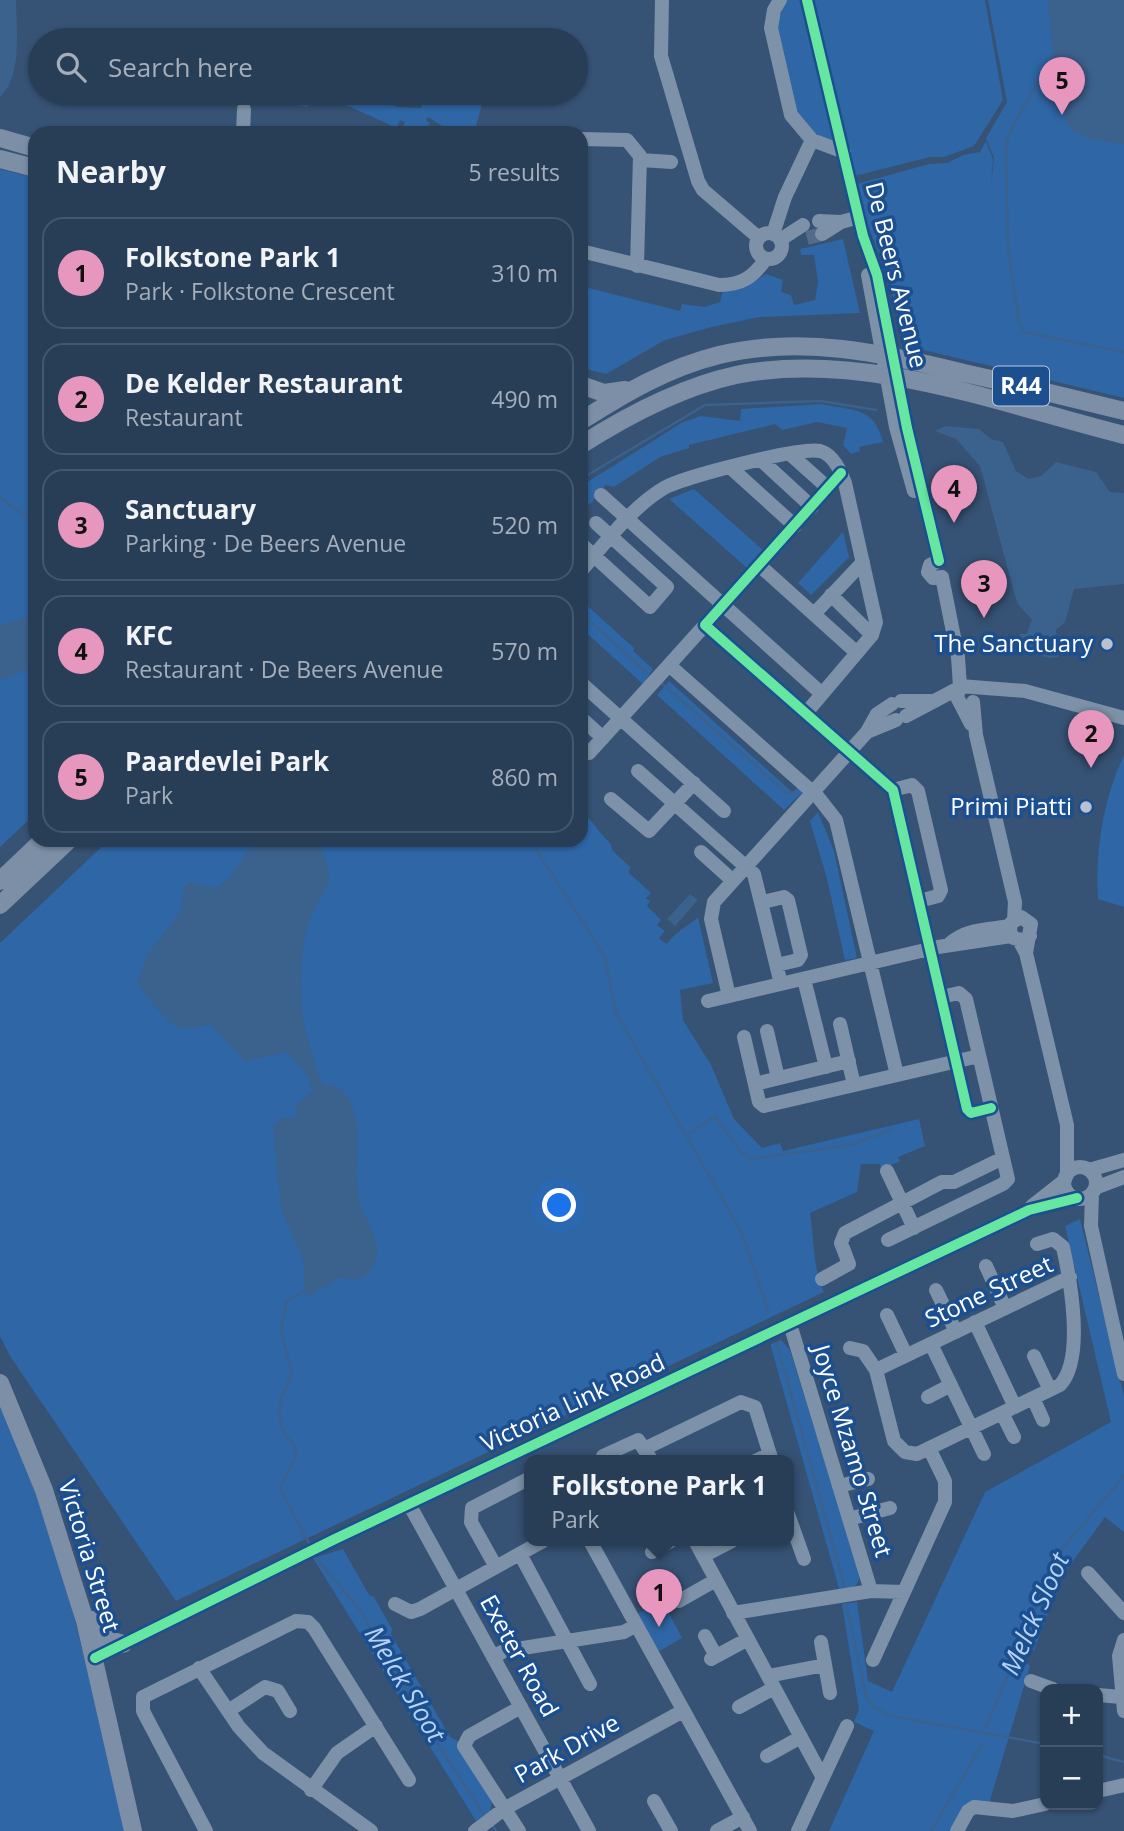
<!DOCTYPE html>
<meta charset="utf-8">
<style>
:root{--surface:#283e57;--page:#344961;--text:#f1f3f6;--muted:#a5aeba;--line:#44576d;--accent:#e797bd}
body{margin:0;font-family:"Open Sans",sans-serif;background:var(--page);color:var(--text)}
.controls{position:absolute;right:21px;bottom:21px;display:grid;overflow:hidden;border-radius:14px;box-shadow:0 2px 5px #0004}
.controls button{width:63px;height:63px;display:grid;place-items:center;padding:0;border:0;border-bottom:2px solid var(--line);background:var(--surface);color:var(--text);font:35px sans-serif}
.you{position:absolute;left:560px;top:1206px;width:24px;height:24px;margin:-18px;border:5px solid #fff;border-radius:50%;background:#1a73e8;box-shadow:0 0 0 10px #1a73e833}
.badge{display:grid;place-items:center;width:46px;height:46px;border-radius:50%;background:var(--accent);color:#111;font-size:23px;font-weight:700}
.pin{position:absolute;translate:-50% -58px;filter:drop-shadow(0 2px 4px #0008)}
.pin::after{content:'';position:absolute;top:37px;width:24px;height:21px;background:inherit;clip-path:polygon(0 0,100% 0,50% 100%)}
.popup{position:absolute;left:524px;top:1455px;width:270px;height:91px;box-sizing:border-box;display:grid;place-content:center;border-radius:14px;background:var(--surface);filter:drop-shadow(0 2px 5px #0005);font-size:23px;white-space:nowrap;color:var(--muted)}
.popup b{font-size:26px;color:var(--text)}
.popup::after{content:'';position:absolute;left:50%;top:100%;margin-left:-14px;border:14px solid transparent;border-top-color:var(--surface)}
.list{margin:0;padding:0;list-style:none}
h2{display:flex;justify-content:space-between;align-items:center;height:91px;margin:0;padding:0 28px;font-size:30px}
h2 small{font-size:23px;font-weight:400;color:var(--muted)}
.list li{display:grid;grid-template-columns:46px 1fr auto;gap:21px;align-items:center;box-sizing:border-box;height:112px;margin:0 14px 14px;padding:0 14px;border:2px solid var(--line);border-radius:21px}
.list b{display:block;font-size:26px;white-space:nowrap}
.list p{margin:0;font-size:23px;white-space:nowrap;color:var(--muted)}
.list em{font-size:23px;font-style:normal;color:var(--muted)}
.icon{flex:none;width:38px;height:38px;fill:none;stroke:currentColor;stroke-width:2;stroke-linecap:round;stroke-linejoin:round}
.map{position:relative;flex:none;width:1124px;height:1831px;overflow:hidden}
.search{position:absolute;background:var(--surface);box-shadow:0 2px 5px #0004;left:28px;top:28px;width:560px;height:77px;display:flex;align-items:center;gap:18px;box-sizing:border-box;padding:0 24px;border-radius:38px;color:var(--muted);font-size:26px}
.panel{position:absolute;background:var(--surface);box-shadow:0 2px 5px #0004;left:28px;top:126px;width:560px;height:721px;border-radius:21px}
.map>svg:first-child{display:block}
</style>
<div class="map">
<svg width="1124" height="1831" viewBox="0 0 1124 1831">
<rect width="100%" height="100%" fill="#365274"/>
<path fill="#2f66a5" d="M 786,0 L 801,0 L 834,142 L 832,143 L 800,125 L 775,29 Z
M 814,0 L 985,0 L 1003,100 L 974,146 L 944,157 L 930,157 L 855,176 Z
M 988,0 L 1124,0 L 1124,398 L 911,347 L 901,332 L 889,279 L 865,218 L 857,184 L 929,164 L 947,163 L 963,155 L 980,152 L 986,141 L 993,159 L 991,184 L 994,158 L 986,138 L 1007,102 Z
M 271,93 L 385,93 L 383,102 L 397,107 L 421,108 L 425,93 L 485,93 L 474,133 L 450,131 L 428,117 L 426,120 L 430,123 L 424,133 L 401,133 L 405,122 L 400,120 L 397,128 L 326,96 L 324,100 L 310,99 L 308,107 L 271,99 Z
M 0,169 L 35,178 L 35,814 L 0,847 Z
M 843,239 L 860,313 L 759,317 L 712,327 L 665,340 L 606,374 L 586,369 L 581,362 L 581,286 L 680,311 L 682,304 L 705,307 L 720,302 L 723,290 L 751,284 L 766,274 L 783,280 L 781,292 L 791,295 L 794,305 L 815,300 L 818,282 L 814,255 L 801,255 L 800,249 Z
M 821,404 C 853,411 874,406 883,442 L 859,447 L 860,451 L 851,454 L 843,445 L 847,428 L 817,422 L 782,430 L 775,424 L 689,445 L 689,448 L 660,457 L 614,487 L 606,485 L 591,503 L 581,508 L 581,486 L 683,422 L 701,416 L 740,421 L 741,409 Z
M 694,489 L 763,550 L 748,569 L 669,499 Z
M 843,532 L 849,557 L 811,595 L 798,583 Z
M 581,600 L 634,648 L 633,651 L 653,669 L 643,684 L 581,628 Z
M 669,681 L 792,792 L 798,788 L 803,792 L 784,810 L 657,695 Z
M 1124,755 L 1124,907 L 1098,899 C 1095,850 1103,799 1124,755 Z
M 581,810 C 593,821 599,833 611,844 L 612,850 L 630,867 L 629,873 L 651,893 L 646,898 L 650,901 L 647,906 L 661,920 L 657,925 L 665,931 L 659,938 L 666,944 C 678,930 687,927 698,917 L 713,983 L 680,990 L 683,1020 L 711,1065 L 734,1119 L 762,1148 L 780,1143 L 783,1151 L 919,1119 L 925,1146 L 898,1157 L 900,1161 L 881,1170 L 880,1164 L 861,1164 L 857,1192 L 810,1213 C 814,1239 813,1270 824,1292 L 176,1601 L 10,1356 L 0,1336 L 0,943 L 109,840 L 581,840 Z
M 818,812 L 834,851 L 857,958 L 845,960 L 827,879 L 810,821 Z
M 1080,1219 L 1124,1396 L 1124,1532 L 1105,1517 L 1060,1579 L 1034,1651 L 1029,1649 L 1024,1660 L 1030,1666 L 988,1807 L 981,1806 L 955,1831 L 829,1831 L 874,1731 L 854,1722 L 859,1710 L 842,1604 L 857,1602 L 868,1681 L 892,1692 L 985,1492 L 1111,1422 L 1065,1226 Z
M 781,1340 L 790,1350 L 860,1574 C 859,1587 851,1590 840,1592 L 771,1347 L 771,1344 Z
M 0,1396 L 53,1532 L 127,1831 L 0,1831 Z
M 343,1549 L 369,1595 L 374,1597 L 392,1629 L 391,1634 L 450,1737 L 460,1742 L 492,1801 L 490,1811 L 476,1821 L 313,1558 Z
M 662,1600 L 682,1638 L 656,1653 L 635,1615 Z"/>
<path fill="#3b618d" d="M 0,0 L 16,0 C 16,29 23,75 0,97 Z
M 1048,0 L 1124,0 L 1124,144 L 1089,139 L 1069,129 L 1056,87 Z
M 945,426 L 979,429 L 991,439 L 1003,442 L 1016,471 L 1029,479 L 1041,476 L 1056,462 L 1096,472 L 1110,492 L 1124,493 L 1124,584 L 1074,589 L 1065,622 L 1056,630 L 1058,657 L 1049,658 L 1019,649 L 1020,634 L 1026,634 L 1032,620 L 1017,603 L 980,466 L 956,439 L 935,431 Z
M 35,615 L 35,662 L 27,670 L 0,680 L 0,625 Z
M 266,840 L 318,840 C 322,850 329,866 329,877 C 329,891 311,909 307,926 C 295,986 300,1030 323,1085 L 338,1086 C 370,1119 351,1153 358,1194 C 362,1222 392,1247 368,1273 C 360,1282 350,1280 339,1277 L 309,1297 L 304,1291 L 304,1263 L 281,1208 L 273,1127 L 279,1119 L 298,1117 L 295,1105 L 313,1091 L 309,1078 L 288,1052 L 245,1061 L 211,1024 C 201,1026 188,1031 178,1027 C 165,1021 143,993 137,981 L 148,954 L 181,911 L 184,888 L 190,882 L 215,888 L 228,880 L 248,850 Z
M 690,894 L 698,900 L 675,926 L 667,919 Z"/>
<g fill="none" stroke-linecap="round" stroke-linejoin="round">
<path stroke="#3b618d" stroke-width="2.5" d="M 1053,57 L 1014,124 L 1006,144 L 1008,249 L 1019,322 L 1024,332 L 1124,352
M 581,479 L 705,405 L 821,401 L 876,410
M 0,497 L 35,524
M 581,613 L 647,673
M 660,682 L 786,792 L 797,793
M 530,840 L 605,957 L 616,1013 L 741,1231 L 768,1309
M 688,1134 L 715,1116 L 740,1151 L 751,1159 L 850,1145 L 891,1130
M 304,1291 L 286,1302 L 281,1331 L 292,1373 C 284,1394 274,1404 283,1430 C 285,1436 293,1441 295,1448 C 299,1462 283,1475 280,1488 L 310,1545
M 777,1343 L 845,1589
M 317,1559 L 360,1610 L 439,1746 L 484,1815
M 846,1604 L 866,1696 L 873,1707 L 891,1716 L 1045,1744
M 986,1727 L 1060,1551 L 1124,1476
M 1098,1755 L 1124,1762
M 493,1826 L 496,1831
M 931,1831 L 982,1745"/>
<path stroke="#546c89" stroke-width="14" stroke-dasharray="14 7" stroke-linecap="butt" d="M 807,238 L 822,234"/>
<path stroke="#7d92a8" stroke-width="14" d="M 662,0 L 661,56 L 698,181 L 703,190 L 759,238
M 780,0 L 774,10 L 771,28 L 791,115 L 812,140 L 844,152
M 807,0 L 863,236 L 877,275 L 907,428 L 939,561
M 243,133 L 244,109
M 581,139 L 627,140 L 640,156 L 637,266
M 641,160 L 671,162
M 819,221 L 841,222 L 859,217
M756 246a13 13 0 1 1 26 0a13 13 0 1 1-26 0Z
M 773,234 L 785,197 L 812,140
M 822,234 L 841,222
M 780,240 L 803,225
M 581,251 L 719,285 C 742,285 753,277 766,259
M 868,275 L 896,427 L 914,491
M 790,454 L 828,488
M 762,461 L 812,507
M 731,468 L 795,526
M 841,473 L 705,625 L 893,790 L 967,1109 L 971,1113 L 991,1108
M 601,495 L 822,694
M 581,544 L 650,607 L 667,587 L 596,523
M 939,561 L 930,565 L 928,572 L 933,578 L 942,577
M 759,565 L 857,653
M 581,571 C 605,543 632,507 664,488 C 683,477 799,447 820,451 C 833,454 841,472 845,483 L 876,622 L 872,635 L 806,713
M 942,577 L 958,657 L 960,686 L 957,697 L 971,724
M 831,595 L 872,635
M 814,614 L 863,562
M 705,625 L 669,665 L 818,797 L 836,820 L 897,1075
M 581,683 L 724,811
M 960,686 L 1025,691 L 1124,718
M 901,701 L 935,701
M 973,702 L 976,735 L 1015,902 L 1014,920
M 906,716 L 957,689
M 581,718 L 603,738
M 867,732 L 896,720
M 581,751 L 589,753 L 669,665
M 638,771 L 754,874 L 781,984
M 893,790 L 912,785 L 918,791 L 941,890 L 938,896 L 919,901
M 611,799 L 649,831 L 694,783
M 701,852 L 732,880
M 763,902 L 784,897 L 788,900 L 801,955 L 798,960 L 777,965
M 1019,940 L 1026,953 L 1067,1125 L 1067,1175
M 948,945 C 966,928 987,930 1010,926
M 1026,953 L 1031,924 L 1021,917 L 1011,923 L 1010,931 L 1013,938 L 1023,940 L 1030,936
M 804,979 L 826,1067
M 729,996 L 711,919 L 714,902 L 867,732 L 877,714 L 892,704
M 708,1001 L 938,947 L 1011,936
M 840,1024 L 854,1085
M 767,1031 L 778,1078
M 744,1037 L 759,1102 L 764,1106 L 979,1056
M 755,1084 L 849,1061
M1064 1183a16 16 0 1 1 32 0a16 16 0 1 1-32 0Z
M 1089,1170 L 1124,1160
M 887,1171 L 914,1228
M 1095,1188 L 1124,1177
M 1092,1193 L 1091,1226 L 1124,1374
M 1032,1206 L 1065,1180
M 888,1240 L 1003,1184 L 1008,1179 L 966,999 L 959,993 L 941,997
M 1037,1244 L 1053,1239 L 1063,1247 C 1070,1279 1085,1359 1060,1385 L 917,1454 L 905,1452 L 894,1441 L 876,1370 L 1070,1277
M 986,1266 L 1005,1308
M 822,1279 L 849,1264 L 841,1243 L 845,1233 L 942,1182 L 954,1182 L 1003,1158
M 936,1290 L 956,1332
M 887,1315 L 906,1355
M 975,1322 L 1015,1407
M 790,1324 L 871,1591
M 931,1344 L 984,1454
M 850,1348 L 863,1351 L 876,1370
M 1034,1356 L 1050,1390
M 928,1397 L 951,1385
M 1033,1398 L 1043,1420
M 1002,1413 L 1014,1437
M 646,1448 L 741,1402 L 755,1407 L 772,1461
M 603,1456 L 638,1440 L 652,1461
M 755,1461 L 770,1454
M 839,1486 L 868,1479
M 409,1504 L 589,1831
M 788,1514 L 804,1559
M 849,1519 L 890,1508
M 590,1541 L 750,1831
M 695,1541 L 823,1778
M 652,1552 L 671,1541
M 520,1554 L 590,1684
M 703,1556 L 732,1541
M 496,1567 L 471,1522 L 472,1508 L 530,1478
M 1088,1573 L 1124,1613
M 679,1601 L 716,1580
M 395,1604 L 411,1612 L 420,1609 L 543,1541
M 733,1613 L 871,1591 L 903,1592
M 705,1636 L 716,1656
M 1124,1640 L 1119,1656 L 1124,1711
M 821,1642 L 830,1693
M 493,1657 L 504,1651 L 624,1632 L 636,1625
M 95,1658 L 335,1539 L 1029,1210 L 1073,1197
M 711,1659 L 748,1639
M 873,1660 L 945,1502 L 945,1481 L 929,1448
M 199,1668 L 239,1727 L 263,1753 L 371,1831
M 768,1676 L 825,1665
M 1031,1681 L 1053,1689
M 1098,1695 L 1121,1697
M 739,1707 L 774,1688
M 228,1711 L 265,1687 L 278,1691 L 290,1711
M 767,1756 L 801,1737
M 311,1790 L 337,1753 L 376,1726
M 1098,1791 L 1124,1785
M 654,1801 L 671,1831
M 206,1831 L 143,1711 L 143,1697 L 296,1621 L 308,1622 L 314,1628 L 409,1780
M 475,1831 L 504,1809 L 683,1711
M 519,1831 L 464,1746 L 469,1736 L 521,1707
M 717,1831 L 743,1817
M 798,1831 L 847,1726
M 957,1831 L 968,1811 L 974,1807 L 1013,1811 L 1045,1804"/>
<path stroke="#7d8ea7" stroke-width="18" d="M 0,138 L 35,148
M 0,159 L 35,168
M 581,385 L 604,393 L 625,390
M 581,421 C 625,393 667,368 719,355 C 802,335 883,353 964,373 C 1018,385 1071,398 1124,411
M 581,445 C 628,415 681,387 736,375 C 862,349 1003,405 1124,435
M 0,881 L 43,840
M 0,905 L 69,840
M 0,1383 L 44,1490 L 85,1621 L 133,1831
M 92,1620 L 102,1638 L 123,1644"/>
<defs>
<path id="cycleway" d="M 807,0 L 863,236 L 877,275 L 907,428 L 939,561
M 841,473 L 705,625 L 893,790 L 967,1109 L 971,1113 L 991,1108
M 95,1658 L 335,1539 L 1029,1210 L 1077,1198"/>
</defs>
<use href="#cycleway" stroke="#1b4f8f" stroke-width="15"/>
<use href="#cycleway" stroke="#66e7a1" stroke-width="10"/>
</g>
<g fill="#b9c2ce" stroke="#1b4f8f" stroke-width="2.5">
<circle cx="1107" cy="644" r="7"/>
<circle cx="1086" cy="807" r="7"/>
</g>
<g text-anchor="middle" stroke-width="7" stroke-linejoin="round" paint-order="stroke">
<rect fill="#1b4f8f" stroke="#bbcadd" stroke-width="2" x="993" y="366.5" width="56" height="39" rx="5"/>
<g font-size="23" font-weight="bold" fill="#fff">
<text x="1021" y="394">R44</text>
</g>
<g font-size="24" fill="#fff" stroke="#1b4f8f">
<text transform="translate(896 275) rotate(76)" y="8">De Beers Avenue</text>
<text transform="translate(989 1292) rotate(-25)" y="8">Stone Street</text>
<text transform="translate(573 1403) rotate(-25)" y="8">Victoria Link Road</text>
<text transform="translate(852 1451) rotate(73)" y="8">Joyce Mzamo Street</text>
<text transform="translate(89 1556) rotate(73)" y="8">Victoria Street</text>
<text transform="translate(519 1656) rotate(61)" y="8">Exeter Road</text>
<text transform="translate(567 1749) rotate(-29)" y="8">Park Drive</text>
</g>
<g font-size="24" fill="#fff" stroke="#1b4f8f" text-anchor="end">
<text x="1093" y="652">The Sanctuary</text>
<text x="1072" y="815">Primi Piatti</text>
</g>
<g font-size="26" font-style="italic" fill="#b5d3f5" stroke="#1b4f8f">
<text transform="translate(1035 1614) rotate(-66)" y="9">Melck Sloot</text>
<text transform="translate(405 1684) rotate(59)" y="9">Melck Sloot</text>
</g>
</g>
</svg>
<div class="controls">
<button>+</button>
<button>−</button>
</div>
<div class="you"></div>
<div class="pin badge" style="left:659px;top:1627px">1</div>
<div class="popup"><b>Folkstone Park 1</b>Park</div>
<div class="pin badge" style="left:1091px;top:768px">2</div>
<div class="pin badge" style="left:984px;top:618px">3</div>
<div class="pin badge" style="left:954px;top:523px">4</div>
<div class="pin badge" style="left:1062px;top:115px">5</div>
<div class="search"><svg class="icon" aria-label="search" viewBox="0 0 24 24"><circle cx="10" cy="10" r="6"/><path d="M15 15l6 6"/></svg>Search here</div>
<section class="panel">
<h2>Nearby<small>5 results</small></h2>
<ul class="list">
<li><span class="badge">1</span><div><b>Folkstone Park 1</b><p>Park · Folkstone Crescent</p></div><em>310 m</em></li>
<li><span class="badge">2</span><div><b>De Kelder Restaurant</b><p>Restaurant</p></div><em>490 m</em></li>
<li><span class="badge">3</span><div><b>Sanctuary</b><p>Parking · De Beers Avenue</p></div><em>520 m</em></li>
<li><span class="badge">4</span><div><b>KFC</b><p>Restaurant · De Beers Avenue</p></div><em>570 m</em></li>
<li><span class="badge">5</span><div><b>Paardevlei Park</b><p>Park</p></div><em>860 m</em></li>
</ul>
</section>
</div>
